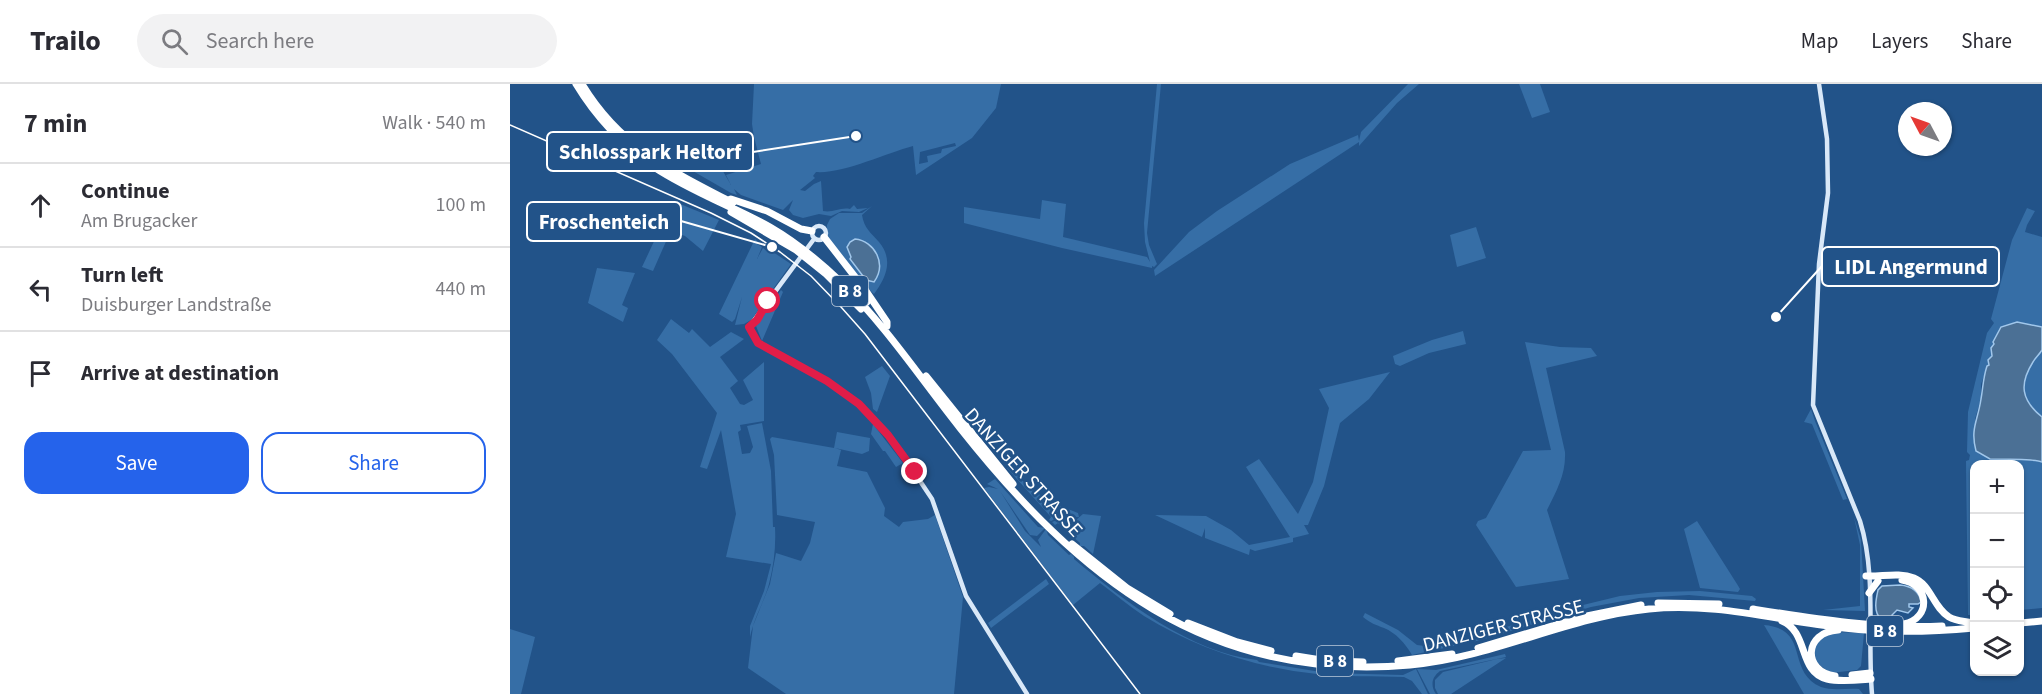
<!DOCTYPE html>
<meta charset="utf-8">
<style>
:root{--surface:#fff;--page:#f2f2f3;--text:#2b2b33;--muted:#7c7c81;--line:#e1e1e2;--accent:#2563eb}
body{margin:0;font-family:"Source Sans 3",sans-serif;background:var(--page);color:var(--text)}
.controls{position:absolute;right:18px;bottom:18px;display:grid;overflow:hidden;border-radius:12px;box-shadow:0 2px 4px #0004}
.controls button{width:54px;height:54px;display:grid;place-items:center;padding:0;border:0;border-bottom:2px solid var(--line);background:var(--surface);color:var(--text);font:30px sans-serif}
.compass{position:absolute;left:1388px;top:18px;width:54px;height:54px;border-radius:50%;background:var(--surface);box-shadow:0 2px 4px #0004;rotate:311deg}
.stop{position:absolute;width:18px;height:18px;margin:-14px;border:4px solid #e11d48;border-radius:50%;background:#fff}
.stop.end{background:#e11d48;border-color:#fff;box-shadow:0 2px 6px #0008}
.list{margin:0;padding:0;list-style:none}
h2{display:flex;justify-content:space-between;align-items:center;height:78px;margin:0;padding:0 24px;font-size:26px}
h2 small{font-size:20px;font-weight:400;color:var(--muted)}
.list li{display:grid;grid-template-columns:39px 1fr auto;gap:18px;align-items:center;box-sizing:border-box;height:84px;padding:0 24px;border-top:2px solid var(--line)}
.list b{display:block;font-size:22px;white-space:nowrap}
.list p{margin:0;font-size:20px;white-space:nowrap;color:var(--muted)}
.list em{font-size:20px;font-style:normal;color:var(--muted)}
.actions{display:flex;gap:12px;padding:18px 24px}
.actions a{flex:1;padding:14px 0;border:2px solid var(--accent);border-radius:18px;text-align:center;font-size:21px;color:var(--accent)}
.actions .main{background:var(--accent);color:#fff}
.icon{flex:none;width:33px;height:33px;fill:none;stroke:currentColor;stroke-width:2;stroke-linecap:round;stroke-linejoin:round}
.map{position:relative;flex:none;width:1532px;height:610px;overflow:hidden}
header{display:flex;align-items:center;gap:36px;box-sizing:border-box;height:84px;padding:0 30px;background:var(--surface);border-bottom:2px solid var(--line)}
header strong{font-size:28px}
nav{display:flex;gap:33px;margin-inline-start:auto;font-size:21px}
.search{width:420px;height:54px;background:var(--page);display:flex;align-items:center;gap:15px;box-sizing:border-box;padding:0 21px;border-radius:33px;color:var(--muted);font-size:22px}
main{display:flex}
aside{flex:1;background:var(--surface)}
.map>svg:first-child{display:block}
</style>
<header>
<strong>Trailo</strong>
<div class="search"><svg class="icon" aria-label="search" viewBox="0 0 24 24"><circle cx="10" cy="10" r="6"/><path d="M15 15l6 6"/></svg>Search here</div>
<nav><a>Map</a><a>Layers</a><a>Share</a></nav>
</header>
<main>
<aside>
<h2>7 min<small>Walk · 540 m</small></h2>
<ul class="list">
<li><svg class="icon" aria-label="ahead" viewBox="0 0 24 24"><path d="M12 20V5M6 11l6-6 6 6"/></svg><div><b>Continue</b><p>Am Brugacker</p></div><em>100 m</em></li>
<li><svg class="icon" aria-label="left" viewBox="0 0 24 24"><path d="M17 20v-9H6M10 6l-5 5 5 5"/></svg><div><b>Turn left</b><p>Duisburger Landstraße</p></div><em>440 m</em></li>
<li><svg class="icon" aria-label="arrive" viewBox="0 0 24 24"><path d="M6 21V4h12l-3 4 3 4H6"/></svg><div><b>Arrive at destination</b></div></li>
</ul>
<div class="actions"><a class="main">Save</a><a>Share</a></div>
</aside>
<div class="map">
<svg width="1532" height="610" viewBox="0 0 1532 610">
<rect width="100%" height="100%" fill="#225389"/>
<path fill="#366ea6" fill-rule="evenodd" d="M 244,0 L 491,0 L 486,24 L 462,54 L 406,91 L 403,62 C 376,69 333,90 306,88 L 303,92 L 305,94 L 290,106 L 295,107 L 304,100 L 311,97 L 313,127 C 323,129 330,123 340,125 L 344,121 L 347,125 L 358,124 L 349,128 L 332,127 L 321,132 L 309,130 L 293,134 L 283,131 L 279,126 L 283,116 L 273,126 L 231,111 L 224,105 L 227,111 L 221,109 L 136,60 L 193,53 L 221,101 L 216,91 L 251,80 L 244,53 L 242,40 ZM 445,59 L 446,62 L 432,65 L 431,69 L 417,72 L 418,78 L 409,80 L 410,68 Z
M 647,0 L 651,0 L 637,149 L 639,161 L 647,180 L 644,183 L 642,182 L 642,184 L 552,164 L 454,139 L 454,123 L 530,135 L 532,116 L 556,120 L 553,153 L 637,173 L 640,178 L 635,158 L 634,139 Z
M 898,0 L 909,0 L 887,19 L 849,62 L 849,58 L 645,192 L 644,186 L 679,148 L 707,127 L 780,80 L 848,51 L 849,57 L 851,48 Z
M 1009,0 L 1030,0 L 1040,28 L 1022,34 Z
M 163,117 L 209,136 L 193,167 L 175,152 L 169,150 L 166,156 L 158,153 L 143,187 L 132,183 Z
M 362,122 L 352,131 C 354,144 361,149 369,158 C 384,176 376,194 364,210 L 355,202 L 316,155 L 317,141 L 320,135 L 329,129 L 352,129 Z
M 1517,124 L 1525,127 L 1517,141 L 1515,148 L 1532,153 L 1532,243 L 1507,238 L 1491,244 L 1486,252 L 1485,260 L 1482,261 L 1482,272 L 1471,300 L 1471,315 L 1465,335 L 1469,370 L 1475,371 L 1480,375 C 1486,374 1527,376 1532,378 L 1532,524 L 1510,526 L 1510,380 L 1464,380 L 1464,531 L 1458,531 L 1456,377 L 1459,376 L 1460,371 L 1457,368 L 1458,328 L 1477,249 L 1484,239 L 1481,235 L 1502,156 Z
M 966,143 L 976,174 L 947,183 L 940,151 Z
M 245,155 L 248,158 L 247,160 L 252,163 L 247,175 L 253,164 L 258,168 L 260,166 L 281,180 L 241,236 L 234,240 L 225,241 L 232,213 L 225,235 L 222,238 L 209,230 Z
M 87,184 L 125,189 L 112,221 L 118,224 L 113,238 L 78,219 Z
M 271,206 L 273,208 L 252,257 L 246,242 Z
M 161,235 L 179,249 L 182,245 L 200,263 L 221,248 L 234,255 L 210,273 L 228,297 L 220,304 L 230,320 L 234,321 L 243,316 L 233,296 L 254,278 L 254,337 L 230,341 L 231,346 L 228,348 L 232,370 L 240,369 L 243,363 L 237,342 L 252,339 L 261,387 L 263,443 L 265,443 C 266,462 264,481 259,500 C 254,518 244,534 240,553 L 240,542 L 254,507 L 261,480 L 216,473 L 226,430 L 211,346 L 197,385 L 190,383 L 207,329 L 162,270 L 147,256 Z
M 953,247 L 956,260 L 919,269 L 890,282 L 885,280 L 883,272 L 922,256 Z
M 1015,258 L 1050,263 L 1081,264 L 1087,272 L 1036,284 L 1055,368 C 1056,390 1047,406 1037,426 L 1059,495 L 1006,503 L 966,441 L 968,437 L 976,434 L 1013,367 L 1041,366 Z
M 1532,266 L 1532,333 C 1511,317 1509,300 1523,278 C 1525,274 1529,271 1532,266 Z
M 372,282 L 380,292 L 367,328 L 363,325 L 361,309 L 355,293 Z
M 880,288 L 859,315 L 830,339 L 814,402 L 798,441 L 794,441 L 799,450 L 783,454 L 783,458 L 745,467 L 740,465 L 739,471 L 695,454 L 695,444 L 692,453 L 645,431 L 696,432 L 721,446 L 739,461 L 780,453 L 736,383 L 749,375 L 788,430 L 803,398 L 819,324 L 809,305 Z
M 1301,325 L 1305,337 L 1337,415 L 1333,416 L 1302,340 L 1294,338 Z
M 363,340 L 393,379 L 386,383 L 375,367 L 373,367 L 361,350 Z
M 327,348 L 360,354 L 359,367 L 352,370 L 325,364 L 331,366 L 327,382 L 357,388 L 375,424 L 374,432 L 389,443 L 393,438 L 418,435 L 425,431 L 453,513 L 444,610 L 276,610 L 238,584 L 243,542 L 260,500 L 266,469 L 291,477 L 300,459 L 305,438 L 267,431 L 264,371 L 260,355 L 262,353 L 324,364 Z
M 504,377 L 504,386 C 520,409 544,420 568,429 L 569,433 L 549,433 L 541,437 L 539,436 L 541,433 L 497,384 Z
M 485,395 L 528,443 L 535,444 L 527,452 L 520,451 L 490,407 L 515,447 L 531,463 L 528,456 L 536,445 L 538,451 L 559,471 L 561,470 L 564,473 L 564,475 C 615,518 680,568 747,576 L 749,578 L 817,589 L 893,591 L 906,585 L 918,610 L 912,610 L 902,597 L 894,593 C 865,592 836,593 807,590 C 746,584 686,564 634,532 C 619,522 605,510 590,499 L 563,521 L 474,404 L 479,403 L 488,405 L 477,400 Z
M 573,430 L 591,432 L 583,470 L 574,462 L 570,462 L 570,459 L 548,439 L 545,441 L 542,438 L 552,434 L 566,436 Z
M 1344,433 L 1351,456 L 1355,527 L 1313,526 L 1350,522 L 1350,461 Z
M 1187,437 L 1227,500 L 1230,505 L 1228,508 L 1190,504 L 1174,445 Z
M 536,495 L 539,500 L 481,544 L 478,539 Z
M 1190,507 L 1242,512 L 1246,515 L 1245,517 L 1179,511 L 1129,514 L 1081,523 L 971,556 L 902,571 C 895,559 886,549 874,544 C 866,541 860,539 853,533 L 855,529 L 888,546 L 907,561 L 915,562 L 958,554 L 1073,521 L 1110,512 L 1147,508 Z
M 1254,541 C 1301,545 1275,587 1311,603 C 1322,607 1337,604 1349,605 L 1353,610 L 1294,610 Z
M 0,545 L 25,553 L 11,610 L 0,610 Z
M 1324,548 L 1354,549 L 1351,582 L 1347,586 L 1320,589 L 1306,578 C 1303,558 1306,556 1324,548 Z
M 995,570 L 996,573 L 930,587 C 922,593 920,601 926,610 L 920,610 L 907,585 L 926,586 Z
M 996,574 L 941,610 L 928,610 L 925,604 L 925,596 L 933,588 L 987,575 Z"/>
<path fill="#4b7095" stroke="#a1c7eb" stroke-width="1.5" d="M 345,155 C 365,157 377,180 364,198 L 356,196 L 340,175 L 341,173 L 337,163 L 340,158 Z
M 1507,238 L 1532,243 L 1532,266 C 1529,271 1525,274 1523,278 C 1509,300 1511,316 1532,333 L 1532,378 C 1526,375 1487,375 1480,375 L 1466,367 C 1460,345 1468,336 1471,315 C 1473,304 1473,294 1477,282 L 1479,281 L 1478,276 L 1482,272 L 1481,264 L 1484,260 L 1483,258 L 1491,243 Z
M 1390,501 C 1401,502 1409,506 1411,518 L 1408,520 L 1399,520 L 1399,523 L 1403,524 L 1398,529 L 1387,526 L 1382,531 L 1382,536 L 1371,535 C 1363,528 1366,515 1368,506 L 1372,502 Z"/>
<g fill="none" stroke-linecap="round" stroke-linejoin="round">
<path stroke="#d9e8f8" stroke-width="4.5" d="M 1309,0 L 1317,55 L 1318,109 L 1309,180 L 1303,321 L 1350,437 C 1367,492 1357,553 1362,610
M302 149a7 7 0 1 1 14 0a7 7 0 1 1-14 0Z
M 304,155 L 239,243 L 248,259 L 317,297 L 349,320 L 386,361 L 422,415 L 456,512 L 517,610"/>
<path stroke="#fff" stroke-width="7" d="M 66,0 C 86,33 112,61 144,83 C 180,107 222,122 260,143 C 286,158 310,178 331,198 C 376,242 411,295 450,344 C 569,494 697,599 900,581 C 982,574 1057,533 1139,525 C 1206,518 1268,537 1334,544 C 1377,549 1421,548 1464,544
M 72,0 C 109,62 161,87 223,119
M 221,115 L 257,127 L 291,145 L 302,147
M 221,128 L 286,166 L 316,190 L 351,225
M 314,153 L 356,207 L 377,238 L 377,242
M 339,200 L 357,218
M 416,292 L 503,400
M 562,460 L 617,504 L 660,530
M 1356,492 C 1371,493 1389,488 1404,494 C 1421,501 1423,523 1439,533 C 1446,537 1454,537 1462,539
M 1392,496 C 1419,500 1422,534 1394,540
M 1359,509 L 1368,497
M 1148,519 L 1209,520
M 1243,525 C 1306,535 1368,545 1432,542
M 1272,537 C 1299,548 1288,588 1317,595 C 1330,598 1347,596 1361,595
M 678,539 L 727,558 L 761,567
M 1510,539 L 1532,537
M 968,564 L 1072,533 L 1131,521
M 786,572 L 811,576
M 825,577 L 853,578
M 888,577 L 942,570
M 1342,591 L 1360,589
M 1325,592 C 1292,587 1294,548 1328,546"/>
<path stroke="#fff" stroke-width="1.5" d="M 0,41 L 201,129 L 241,149 L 270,168 L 301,192 L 331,223 L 355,250 L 630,610"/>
</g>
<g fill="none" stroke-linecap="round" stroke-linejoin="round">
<path stroke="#e11d48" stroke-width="8" d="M 258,217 L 247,236 L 239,243 L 248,259 L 317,297 L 349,320 L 378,351 L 405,388"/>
</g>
<g text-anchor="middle" stroke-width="5" stroke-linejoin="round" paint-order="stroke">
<g fill="#225389" stroke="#bdcbdc" stroke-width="1.5">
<rect x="322" y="192" width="36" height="30" rx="4.5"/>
<rect x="1357" y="532" width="36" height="30" rx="4.5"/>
<rect x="807" y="562" width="36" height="30" rx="4.5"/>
</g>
<g font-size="18" font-weight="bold" fill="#fff">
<text x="340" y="213">B 8</text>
<text x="1375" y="553">B 8</text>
<text x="825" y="583">B 8</text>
</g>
<g font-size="20" fill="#fff" stroke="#225389">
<text transform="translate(514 388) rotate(48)" y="7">DANZIGER STRASSE</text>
<text transform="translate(993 541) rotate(-14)" y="7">DANZIGER STRASSE</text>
</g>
</g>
<path fill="none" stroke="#fff" stroke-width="2" d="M346 52L243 68M262 163L171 137M1266 233L1312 182"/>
<g fill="#fff" stroke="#225389" stroke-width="2">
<circle cx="346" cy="52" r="6"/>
<circle cx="262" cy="163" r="6"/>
<circle cx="1266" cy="233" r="6"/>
</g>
<g fill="#225389" stroke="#fff" stroke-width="2">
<rect x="37" y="48" width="206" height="39" rx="6"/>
<rect x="17" y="118" width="154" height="39" rx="6"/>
<rect x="1312" y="163" width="177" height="39" rx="6"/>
</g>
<g font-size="21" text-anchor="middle" font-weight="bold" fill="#fff">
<text x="140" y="75">Schlosspark Heltorf</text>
<text x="94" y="145">Froschenteich</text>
<text x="1401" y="190">LIDL Angermund</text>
</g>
</svg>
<div class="controls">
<button>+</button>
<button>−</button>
<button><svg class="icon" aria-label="locate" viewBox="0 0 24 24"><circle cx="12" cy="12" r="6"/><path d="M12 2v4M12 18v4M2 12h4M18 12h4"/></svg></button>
<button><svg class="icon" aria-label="layers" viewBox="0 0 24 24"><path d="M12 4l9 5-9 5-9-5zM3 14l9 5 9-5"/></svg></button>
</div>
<svg class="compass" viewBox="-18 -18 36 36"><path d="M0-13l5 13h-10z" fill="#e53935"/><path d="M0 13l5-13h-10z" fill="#7c7c81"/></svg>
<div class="stop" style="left:258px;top:217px"></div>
<div class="stop end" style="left:405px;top:388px"></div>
</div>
</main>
